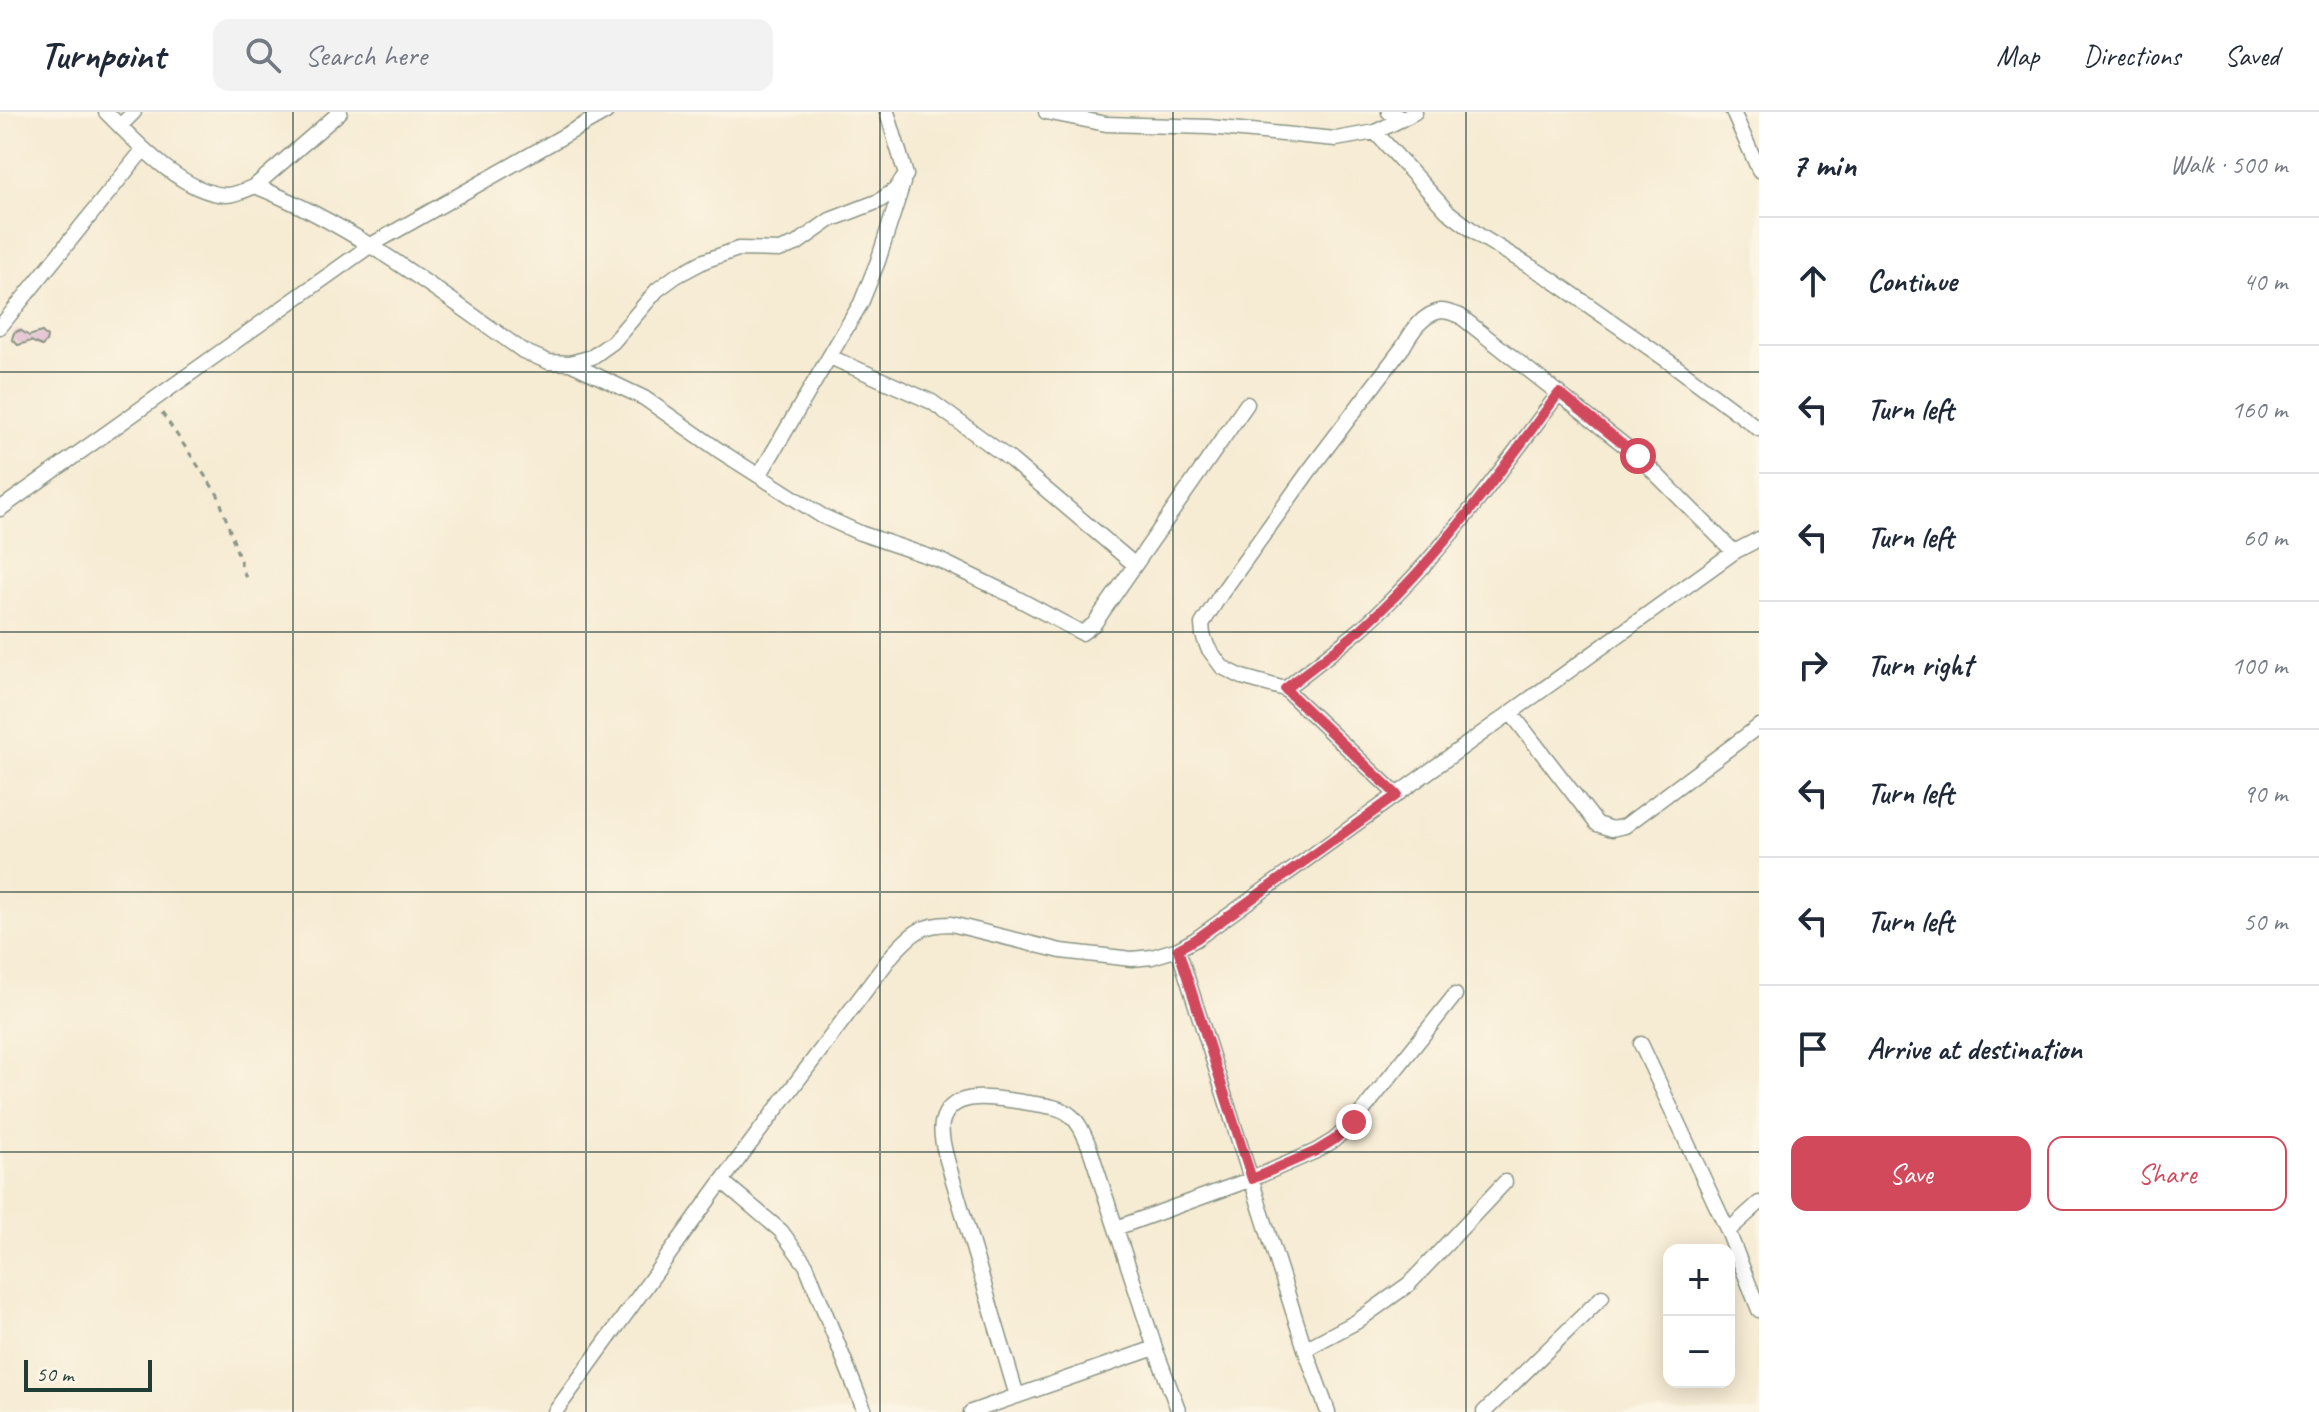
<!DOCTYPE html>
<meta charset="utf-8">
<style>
:root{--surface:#fff;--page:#f2f2f3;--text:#1f2937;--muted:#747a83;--line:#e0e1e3;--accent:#d1495b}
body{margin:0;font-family:Caveat,sans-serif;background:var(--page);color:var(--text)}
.controls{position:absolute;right:24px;bottom:24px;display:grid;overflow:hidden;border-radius:16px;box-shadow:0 4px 20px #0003}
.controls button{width:72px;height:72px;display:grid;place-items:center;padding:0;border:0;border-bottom:2px solid var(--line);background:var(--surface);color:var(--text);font:40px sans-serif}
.scale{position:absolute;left:24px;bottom:20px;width:128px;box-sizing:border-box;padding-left:8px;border:4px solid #1f3d34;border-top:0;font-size:22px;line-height:28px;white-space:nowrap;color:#1f3d34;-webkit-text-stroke:6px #fcf5e5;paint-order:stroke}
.stop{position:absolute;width:24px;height:24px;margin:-18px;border:6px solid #d1495b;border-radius:50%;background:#fff}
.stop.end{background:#d1495b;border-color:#fff;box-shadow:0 2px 8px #0008}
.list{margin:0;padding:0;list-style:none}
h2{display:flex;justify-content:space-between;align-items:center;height:104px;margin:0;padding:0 32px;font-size:34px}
h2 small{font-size:26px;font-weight:400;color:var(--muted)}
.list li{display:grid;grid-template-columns:52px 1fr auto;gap:24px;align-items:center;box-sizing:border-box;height:128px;padding:0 32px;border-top:2px solid var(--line)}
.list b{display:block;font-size:30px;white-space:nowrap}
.list em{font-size:26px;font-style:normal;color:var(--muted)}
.actions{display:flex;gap:16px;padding:24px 32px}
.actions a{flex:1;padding:18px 0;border:2px solid var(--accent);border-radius:16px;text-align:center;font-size:28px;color:var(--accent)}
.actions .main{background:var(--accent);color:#fff}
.icon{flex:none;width:44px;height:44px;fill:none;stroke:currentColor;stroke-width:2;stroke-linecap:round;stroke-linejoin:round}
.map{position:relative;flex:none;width:1759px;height:1300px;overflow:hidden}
header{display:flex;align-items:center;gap:48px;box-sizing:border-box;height:112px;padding:0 40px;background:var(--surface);border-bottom:2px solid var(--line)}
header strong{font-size:38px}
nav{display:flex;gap:44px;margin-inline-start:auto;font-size:28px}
.search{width:560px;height:72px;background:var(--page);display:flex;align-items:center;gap:20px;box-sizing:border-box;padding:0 28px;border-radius:16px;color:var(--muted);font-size:30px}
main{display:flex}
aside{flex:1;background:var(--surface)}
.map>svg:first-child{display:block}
</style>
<header>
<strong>Turnpoint</strong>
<div class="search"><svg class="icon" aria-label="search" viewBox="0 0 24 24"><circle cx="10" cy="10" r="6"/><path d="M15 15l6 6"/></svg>Search here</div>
<nav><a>Map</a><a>Directions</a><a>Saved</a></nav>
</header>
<main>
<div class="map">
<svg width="1759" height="1300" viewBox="0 0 1759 1300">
<rect width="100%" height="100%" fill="#fcf5e5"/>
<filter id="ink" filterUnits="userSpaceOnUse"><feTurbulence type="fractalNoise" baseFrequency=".0125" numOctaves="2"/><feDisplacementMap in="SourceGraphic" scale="16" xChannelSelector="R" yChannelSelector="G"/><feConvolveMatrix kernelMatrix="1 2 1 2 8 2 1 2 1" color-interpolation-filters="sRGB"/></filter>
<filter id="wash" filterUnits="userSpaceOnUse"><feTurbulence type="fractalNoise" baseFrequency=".006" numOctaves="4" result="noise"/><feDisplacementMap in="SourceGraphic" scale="32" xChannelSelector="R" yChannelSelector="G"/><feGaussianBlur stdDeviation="1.8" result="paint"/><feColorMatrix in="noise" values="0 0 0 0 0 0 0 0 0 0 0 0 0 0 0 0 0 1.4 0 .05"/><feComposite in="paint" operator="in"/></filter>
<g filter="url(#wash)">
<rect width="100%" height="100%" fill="#f6ebd3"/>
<g id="blocks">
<path fill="#d9a7cb" d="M 20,218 L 29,224 L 42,220 L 47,225 L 46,230 L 42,234 L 31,229 L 18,233 L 12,227 L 14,221 Z"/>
</g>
</g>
<g filter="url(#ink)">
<use href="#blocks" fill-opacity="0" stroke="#8a9484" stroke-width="2"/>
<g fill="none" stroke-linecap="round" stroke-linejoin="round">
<defs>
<path id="street" d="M 106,0 C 135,29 182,81 226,83 C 236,83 246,78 255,74 C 353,113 438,179 523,239 L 549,250 L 570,251 L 592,245 L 613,230 L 657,178 L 676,164 L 704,149 L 738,137 L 779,138 L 796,132 L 830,108 L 879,89 L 895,78 L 906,63 L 887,0
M 1046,0 L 1106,12 L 1209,15 L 1336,27 L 1375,20 L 1402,7
M 1389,0 L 1402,7 L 1415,0
M 1733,0 L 1759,58
M 120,14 L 134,0
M 1375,20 L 1447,99 L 1480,124 L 1551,167 L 1671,251 L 1759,317
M 255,74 L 340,0
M 0,215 L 143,38
M 830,245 L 932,290 L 1011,348 L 1135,453
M 570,251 L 644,286 L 720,339 L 822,404 L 860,421 L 939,448 L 1011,483 L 1082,521 L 1094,512 L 1247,292
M 759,364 L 861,191 L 878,149 L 903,71
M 0,397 L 371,133 L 606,0
M 1285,577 C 1310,557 1337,537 1362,516 C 1438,448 1498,362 1559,281
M 1511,601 L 1597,712 L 1612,717 L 1625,714 L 1759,614
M 1397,683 L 1285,577 L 1242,565 L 1222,555 L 1208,536 L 1203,523 L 1202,512 L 1221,482 L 1309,359 L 1403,235 C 1411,221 1422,202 1441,199 C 1446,199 1455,202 1460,204 L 1638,344 L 1734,440
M 1178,837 L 1305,1237 L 1328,1300
M 1641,932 L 1728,1119 L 1759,1198
M 722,1069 L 781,1119 L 806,1153 L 865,1300
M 1116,1116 L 1252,1067 L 1316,1039 L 1334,1028 L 1354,1010 L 1455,883
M 1728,1119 L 1759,1091
M 1305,1237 L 1356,1210 L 1409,1172 L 1505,1070
M 1017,1284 L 947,1048 C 944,1037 940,1023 942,1011 C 950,975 998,987 1023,990 C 1037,993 1059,993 1070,1003 C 1080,1011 1084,1023 1089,1034 L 1155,1236 L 1179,1300
M 555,1300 L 722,1069 L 893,842 C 912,821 922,812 951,812 L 1061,839 L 1132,847 L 1152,845 L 1178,837 L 1196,827 L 1734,440 L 1759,427
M 971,1300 L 1155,1236
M 1484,1300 L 1602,1185"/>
</defs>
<use href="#street" stroke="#8a9484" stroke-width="17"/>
<path stroke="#8a9484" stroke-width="3" stroke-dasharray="6 6" stroke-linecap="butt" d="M 162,301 L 218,383 L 247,469"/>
<use href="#street" stroke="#fff" stroke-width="14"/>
</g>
</g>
<g fill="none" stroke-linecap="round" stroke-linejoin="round" filter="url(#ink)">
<path stroke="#d1495b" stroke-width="10" d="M 1354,1010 L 1334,1028 L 1316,1039 L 1252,1067 L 1178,837 L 1196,827 L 1397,683 L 1285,577 C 1310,557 1337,537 1362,516 C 1438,448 1498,362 1559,281 L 1638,344"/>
</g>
<path fill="none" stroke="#1f3d34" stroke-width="2" stroke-opacity="0.55" d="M 293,0 L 293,1300M 586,0 L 586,1300M 880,0 L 880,1300M 1173,0 L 1173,1300M 1466,0 L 1466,1300M 0,260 L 1759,260M 0,520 L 1759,520M 0,780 L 1759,780M 0,1040 L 1759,1040"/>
</svg>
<div class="controls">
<button>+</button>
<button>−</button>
</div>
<div class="scale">50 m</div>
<div class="stop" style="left:1638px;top:344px"></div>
<div class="stop end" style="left:1354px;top:1010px"></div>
</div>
<aside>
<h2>7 min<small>Walk · 500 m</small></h2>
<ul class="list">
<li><svg class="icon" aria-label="ahead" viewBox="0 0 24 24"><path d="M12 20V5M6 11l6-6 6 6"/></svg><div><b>Continue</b></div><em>40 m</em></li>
<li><svg class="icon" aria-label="left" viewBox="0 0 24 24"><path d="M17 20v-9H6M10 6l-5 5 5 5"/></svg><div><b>Turn left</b></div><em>160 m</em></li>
<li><svg class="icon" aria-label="left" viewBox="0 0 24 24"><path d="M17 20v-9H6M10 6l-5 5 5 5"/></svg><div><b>Turn left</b></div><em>60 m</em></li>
<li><svg class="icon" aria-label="right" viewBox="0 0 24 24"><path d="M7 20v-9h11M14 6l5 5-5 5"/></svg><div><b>Turn right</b></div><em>100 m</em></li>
<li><svg class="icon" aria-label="left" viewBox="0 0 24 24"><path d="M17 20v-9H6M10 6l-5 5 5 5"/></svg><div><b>Turn left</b></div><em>90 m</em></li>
<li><svg class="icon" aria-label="left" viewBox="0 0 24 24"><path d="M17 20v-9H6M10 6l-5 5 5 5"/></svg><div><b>Turn left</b></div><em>50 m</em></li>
<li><svg class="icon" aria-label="arrive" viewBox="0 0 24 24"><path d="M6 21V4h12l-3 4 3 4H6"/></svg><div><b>Arrive at destination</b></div></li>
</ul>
<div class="actions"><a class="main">Save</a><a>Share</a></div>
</aside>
</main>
